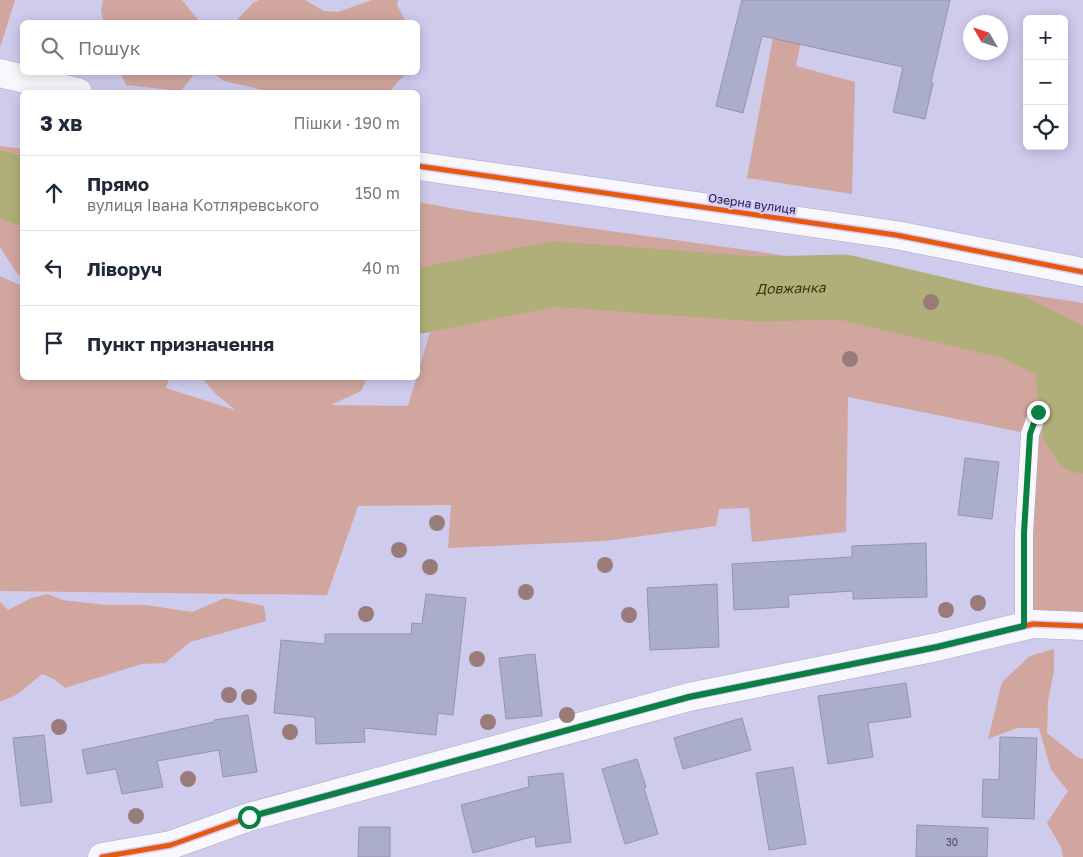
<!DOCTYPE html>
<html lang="uk">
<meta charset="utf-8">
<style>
:root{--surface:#fff;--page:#f6f6f7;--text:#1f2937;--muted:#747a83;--line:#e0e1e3}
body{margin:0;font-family:"Golos Text",sans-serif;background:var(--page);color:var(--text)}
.controls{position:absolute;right:15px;top:15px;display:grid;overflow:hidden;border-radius:8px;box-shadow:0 2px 12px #0003}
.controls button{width:45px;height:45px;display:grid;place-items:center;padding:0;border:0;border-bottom:1px solid var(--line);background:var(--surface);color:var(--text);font:25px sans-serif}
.compass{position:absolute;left:963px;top:15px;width:45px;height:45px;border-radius:50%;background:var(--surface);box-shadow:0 2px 12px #0003;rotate:309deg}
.stop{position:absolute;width:15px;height:15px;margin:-11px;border:4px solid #0b8043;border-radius:50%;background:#fff}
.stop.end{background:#0b8043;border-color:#fff;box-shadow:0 1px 5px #0008}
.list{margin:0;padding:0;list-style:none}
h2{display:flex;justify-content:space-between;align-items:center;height:65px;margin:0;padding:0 20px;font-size:21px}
h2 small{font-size:16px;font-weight:400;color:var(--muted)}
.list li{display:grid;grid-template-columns:32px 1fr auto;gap:15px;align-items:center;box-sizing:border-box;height:75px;padding:0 20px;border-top:1px solid var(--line)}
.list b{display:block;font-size:19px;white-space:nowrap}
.list p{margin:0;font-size:16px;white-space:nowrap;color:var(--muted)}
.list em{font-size:16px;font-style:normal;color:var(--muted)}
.icon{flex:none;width:28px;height:28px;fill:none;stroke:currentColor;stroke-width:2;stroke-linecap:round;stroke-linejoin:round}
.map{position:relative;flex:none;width:1083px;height:857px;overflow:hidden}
.search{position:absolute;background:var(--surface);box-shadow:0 2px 12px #0003;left:20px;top:20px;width:400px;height:55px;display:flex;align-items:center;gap:12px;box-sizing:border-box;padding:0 18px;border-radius:8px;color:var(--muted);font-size:19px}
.panel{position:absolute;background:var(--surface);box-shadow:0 2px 12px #0003;left:20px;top:90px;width:400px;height:290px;border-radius:8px}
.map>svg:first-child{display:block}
</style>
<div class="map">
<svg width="1083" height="857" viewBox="0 0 1083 857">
<rect width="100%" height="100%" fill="#cecbed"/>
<path fill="#d1a69e" d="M 0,0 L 15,0 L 1,45 L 0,45 Z
M 103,0 L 182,0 L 200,22 L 103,22 L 101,10 Z
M 259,0 L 305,0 L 324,11 L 338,12 L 372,0 L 398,0 L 397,5 L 406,22 L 235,22 L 253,3 Z
M 780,0 L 809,0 L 796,66 L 855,82 L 852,194 L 747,178 Z
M 121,73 L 195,73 L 181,91 L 126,85 Z
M 213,73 L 406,73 L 389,92 L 272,92 L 224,81 Z
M 0,146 L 22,149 L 22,278 L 16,272 L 0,247 Z
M 418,202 L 473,212 L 754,251 L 1083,303 L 1083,626 L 1024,626 L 1030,434 L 848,397 L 846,532 L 752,542 L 749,508 L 719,509 L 716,526 L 605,541 L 448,548 L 451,505 L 358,506 L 327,595 L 0,591 L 0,276 L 22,286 L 22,378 L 169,378 L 166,388 L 235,410 L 216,394 L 202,378 L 367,378 L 361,391 L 331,405 L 408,406 L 431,329 L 418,329 Z
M 48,594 L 62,600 L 106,605 L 146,605 L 192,612 L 225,598 L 264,606 L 266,621 L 190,642 L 165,663 L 142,664 L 65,688 L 54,679 L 42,674 L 18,694 L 0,702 L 0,602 L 8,610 L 31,598 Z
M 1054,649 L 1054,671 L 1048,701 L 1047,733 L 1077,757 L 1083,759 L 1083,857 L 1063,857 L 1061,847 L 1047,823 L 1068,791 L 1051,770 L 1039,728 L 1017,728 L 988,739 L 1002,682 L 1030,656 Z"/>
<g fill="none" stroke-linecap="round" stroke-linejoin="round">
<g stroke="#b0af79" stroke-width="65">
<path d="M 0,183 L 22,192"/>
<path id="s1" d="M 418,301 L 554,274 L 758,289 L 843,287 L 1013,327 L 1065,353 L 1074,426 L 1083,441"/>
</g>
</g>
<path fill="#abaecb" stroke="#9294b0" d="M 742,0 L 950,0 L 931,82 L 933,83 L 925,119 L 893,112 L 903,67 L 762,36 L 743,113 L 716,106 Z
M 965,458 L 999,462 L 992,519 L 958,515 Z
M 926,543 L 927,597 L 853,599 L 853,591 L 788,595 L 789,607 L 734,610 L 732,564 L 852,557 L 852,546 Z
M 717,584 L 719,647 L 650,650 L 647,588 Z
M 426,594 L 466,598 L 453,715 L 438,713 L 436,735 L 364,728 L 365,742 L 316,744 L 315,717 L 274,713 L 281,640 L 325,644 L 325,634 L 411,634 L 412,623 L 422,624 Z
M 535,654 L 542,716 L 506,719 L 499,658 Z
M 906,683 L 911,717 L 868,723 L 873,757 L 828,764 L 818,696 Z
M 248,715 L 257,772 L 223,777 L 219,750 L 157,761 L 163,787 L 122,794 L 116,769 L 87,774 L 82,750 L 214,722 L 214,720 Z
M 742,718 L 751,750 L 683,769 L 674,738 Z
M 44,735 L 52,802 L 21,806 L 13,738 Z
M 1000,737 L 1037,738 L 1034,819 L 982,817 L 983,779 L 999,780 Z
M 637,759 L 646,787 L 644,788 L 658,834 L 625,844 L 602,769 Z
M 793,767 L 806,844 L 769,850 L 756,773 Z
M 563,773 L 571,842 L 536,847 L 535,836 L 473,853 L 461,805 L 529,787 L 528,777 Z
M 917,825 L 988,828 L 987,857 L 916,857 Z
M 359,827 L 390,827 L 390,857 L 358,857 Z"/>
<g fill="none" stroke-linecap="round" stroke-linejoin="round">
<defs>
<path id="lane" d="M 1024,626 L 1024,533 L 1030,434 L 1038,412"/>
<path id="street" d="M 0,73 L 78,92
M 418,166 L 896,235 L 1083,272
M 102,857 L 171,845 L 249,817 L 689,697 L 937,647 L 1033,624 L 1083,626"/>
</defs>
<use href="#lane" stroke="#aca8c6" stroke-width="19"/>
<use href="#street" stroke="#aca8c6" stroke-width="29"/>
<use href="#lane" stroke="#f8f7fc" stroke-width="18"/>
<use href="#street" stroke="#f8f7fc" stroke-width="28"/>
<defs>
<path id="cycleway" d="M 418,166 L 896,235 L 1083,272
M 102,857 L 171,845 L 249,817 L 689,697 L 937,647 L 1033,624 L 1083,626"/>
</defs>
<use href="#cycleway" stroke="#d1ccfc" stroke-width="8"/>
<use href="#cycleway" stroke="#e8590c" stroke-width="5"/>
</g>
<g fill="#997b79">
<circle cx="931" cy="302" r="8"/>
<circle cx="850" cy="359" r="8"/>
<circle cx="437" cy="523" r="8"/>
<circle cx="399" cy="550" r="8"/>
<circle cx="605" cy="565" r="8"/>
<circle cx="430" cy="567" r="8"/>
<circle cx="526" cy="592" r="8"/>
<circle cx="978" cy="603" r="8"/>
<circle cx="946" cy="610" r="8"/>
<circle cx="366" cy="614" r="8"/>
<circle cx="629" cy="615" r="8"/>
<circle cx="477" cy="659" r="8"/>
<circle cx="229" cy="695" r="8"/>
<circle cx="249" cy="697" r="8"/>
<circle cx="567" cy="715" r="8"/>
<circle cx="488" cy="722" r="8"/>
<circle cx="59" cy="727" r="8"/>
<circle cx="290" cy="732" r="8"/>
<circle cx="188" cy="779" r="8"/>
<circle cx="136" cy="816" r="8"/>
</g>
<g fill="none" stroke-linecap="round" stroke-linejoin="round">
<path stroke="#0b8043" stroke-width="6" d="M 249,817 L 689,697 L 937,647 L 1024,626 L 1024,533 L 1030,434 L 1038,412"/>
</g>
<g text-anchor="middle" stroke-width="4.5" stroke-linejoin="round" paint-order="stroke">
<g font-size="10" fill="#474562">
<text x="952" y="846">30</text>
</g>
<g font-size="12" fill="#26223f" stroke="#d1ccfc">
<text transform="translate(752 204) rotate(8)" y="4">Озерна вулиця</text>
</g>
<g font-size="14" font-style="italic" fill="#35350d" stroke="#d1ccfc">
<text dy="5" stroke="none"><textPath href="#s1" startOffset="376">Довжанка</textPath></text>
</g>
</g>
</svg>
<div class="controls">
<button>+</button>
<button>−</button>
<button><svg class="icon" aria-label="locate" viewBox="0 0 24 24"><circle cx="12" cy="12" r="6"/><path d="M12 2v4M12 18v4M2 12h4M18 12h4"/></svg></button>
</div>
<svg class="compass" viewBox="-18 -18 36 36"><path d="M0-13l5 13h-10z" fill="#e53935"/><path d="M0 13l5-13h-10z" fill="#747a83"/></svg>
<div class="stop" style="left:249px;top:817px"></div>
<div class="stop end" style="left:1038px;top:412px"></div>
<div class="search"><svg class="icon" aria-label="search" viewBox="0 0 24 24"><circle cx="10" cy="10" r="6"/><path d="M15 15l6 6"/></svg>Пошук</div>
<section class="panel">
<h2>3 хв<small>Пішки · 190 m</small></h2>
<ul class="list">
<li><svg class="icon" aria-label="ahead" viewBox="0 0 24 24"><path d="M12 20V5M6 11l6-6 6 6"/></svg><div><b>Прямо</b><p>вулиця Івана Котляревського</p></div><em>150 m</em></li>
<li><svg class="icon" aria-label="left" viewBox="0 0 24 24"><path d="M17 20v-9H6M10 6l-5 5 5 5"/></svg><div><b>Ліворуч</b></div><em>40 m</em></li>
<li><svg class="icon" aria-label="arrive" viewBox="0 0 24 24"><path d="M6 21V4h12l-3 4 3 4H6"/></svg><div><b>Пункт призначення</b></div></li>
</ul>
</section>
</div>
